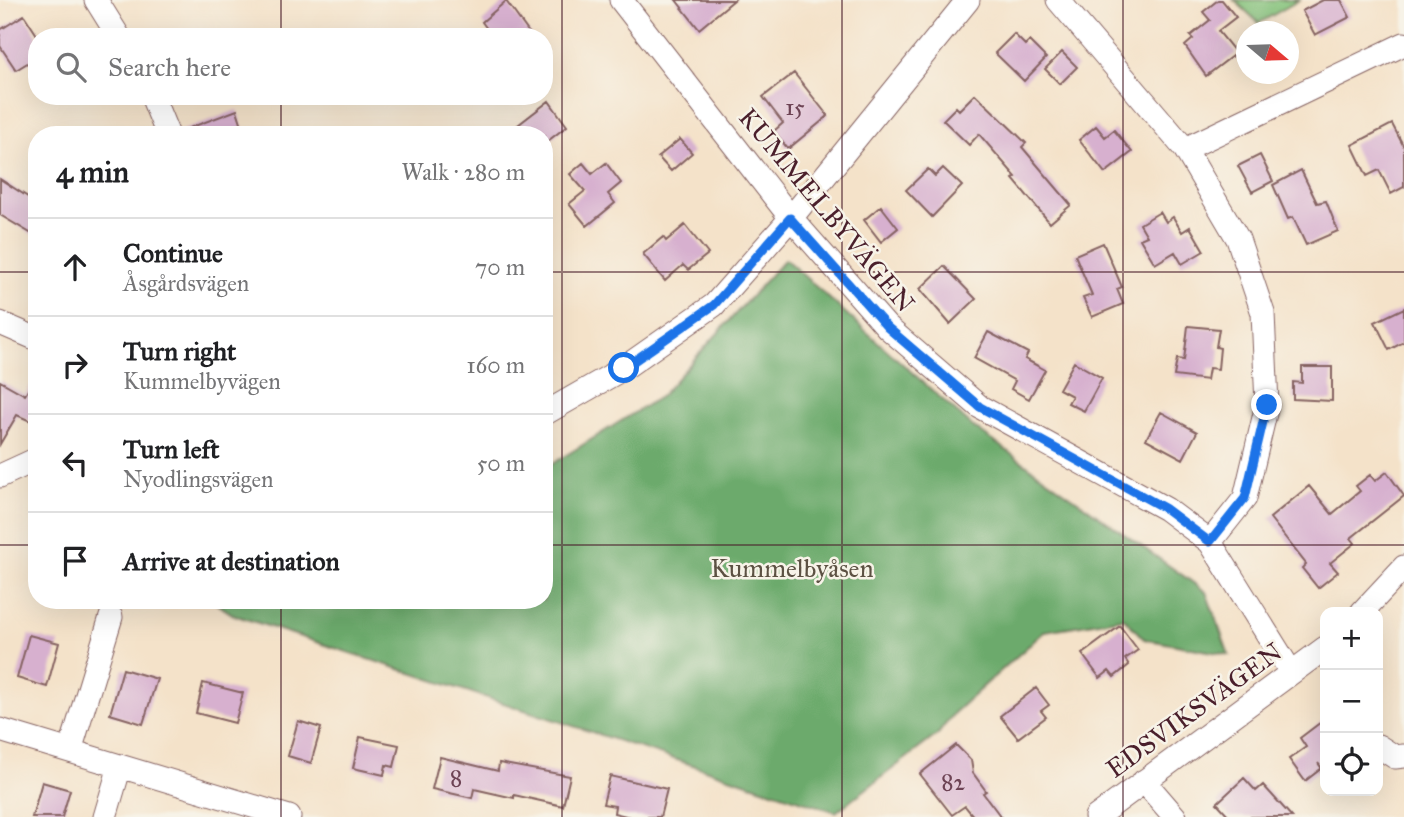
<!DOCTYPE html>
<meta charset="utf-8">
<style>
:root{--surface:#fff;--page:#f2f2f2;--text:#202124;--muted:#757577;--line:#e0e0e0}
body{margin:0;font-family:"IM FELL Great Primer",serif;background:var(--page);color:var(--text)}
.controls{position:absolute;right:21px;bottom:21px;display:grid;overflow:hidden;border-radius:14px;box-shadow:0 7px 28px #0002}
.controls button{width:63px;height:63px;display:grid;place-items:center;padding:0;border:0;border-bottom:2px solid var(--line);background:var(--surface);color:var(--text);font:35px sans-serif}
.compass{position:absolute;left:1236px;top:21px;width:63px;height:63px;border-radius:50%;background:var(--surface);box-shadow:0 7px 28px #0002;rotate:109deg}
.stop{position:absolute;width:21px;height:21px;margin:-16px;border:5px solid #1a73e8;border-radius:50%;background:#fff}
.stop.end{background:#1a73e8;border-color:#fff;box-shadow:0 2px 7px #0008}
.list{margin:0;padding:0;list-style:none}
h2{display:flex;justify-content:space-between;align-items:center;height:91px;margin:0;padding:0 28px;font-size:30px}
h2 small{font-size:23px;font-weight:400;color:var(--muted)}
.list li{display:grid;grid-template-columns:46px 1fr auto;gap:21px;align-items:center;box-sizing:border-box;height:98px;padding:0 28px;border-top:2px solid var(--line)}
.list b{display:block;font-size:26px;white-space:nowrap}
.list p{margin:0;font-size:23px;white-space:nowrap;color:var(--muted)}
.list em{font-size:23px;font-style:normal;color:var(--muted)}
.icon{flex:none;width:38px;height:38px;fill:none;stroke:currentColor;stroke-width:2;stroke-linecap:round;stroke-linejoin:round}
.map{position:relative;flex:none;width:1404px;height:817px;overflow:hidden}
.search{position:absolute;background:var(--surface);box-shadow:0 7px 28px #0002;left:28px;top:28px;width:525px;height:77px;display:flex;align-items:center;gap:18px;box-sizing:border-box;padding:0 24px;border-radius:28px;color:var(--muted);font-size:26px}
.panel{position:absolute;background:var(--surface);box-shadow:0 7px 28px #0002;left:28px;top:126px;width:525px;height:483px;border-radius:28px}
.map>svg:first-child{display:block}
</style>
<div class="map">
<svg width="1404" height="817" viewBox="0 0 1404 817">
<rect width="100%" height="100%" fill="#f7f3e8"/>
<filter id="ink" filterUnits="userSpaceOnUse"><feTurbulence type="fractalNoise" baseFrequency=".0143" numOctaves="2"/><feDisplacementMap in="SourceGraphic" scale="14" xChannelSelector="R" yChannelSelector="G"/><feConvolveMatrix kernelMatrix="1 2 1 2 8 2 1 2 1" color-interpolation-filters="sRGB"/></filter>
<filter id="wash" filterUnits="userSpaceOnUse"><feTurbulence type="fractalNoise" baseFrequency=".00686" numOctaves="4" result="noise"/><feDisplacementMap in="SourceGraphic" scale="28" xChannelSelector="R" yChannelSelector="G"/><feGaussianBlur stdDeviation="1.57" result="paint"/><feColorMatrix in="noise" values="0 0 0 0 0 0 0 0 0 0 0 0 0 0 0 0 0 1.4 0 .05"/><feComposite in="paint" operator="in"/></filter>
<g filter="url(#wash)">
<rect width="100%" height="100%" fill="#f4e2c9"/>
<path fill="#85c47c" stroke="#687254" stroke-width="2" d="M 1234,0 L 1299,0 L 1259,23 Z"/>
<path fill="#6caa6c" stroke="#5b644c" stroke-width="2" d="M 785,259 L 972,426 L 1206,592 L 1229,655 L 1144,639 L 1124,618 L 1045,631 L 954,713 L 938,734 L 836,812 L 234,615 L 211,600 L 544,600 L 544,469 L 661,396 Z"/>
<g id="blocks">
<path fill="#d7b0cf" d="M 676,0 L 734,0 L 699,29 Z
M 1218,0 L 1222,0 L 1236,17 L 1218,31 L 1236,53 L 1206,76 L 1185,46 L 1193,39 L 1190,36 L 1210,20 L 1203,12 Z
M 1323,0 L 1341,0 L 1350,17 L 1315,35 L 1302,11 Z
M 506,1 L 532,37 L 493,37 L 482,22 Z
M 24,15 L 37,35 L 37,57 L 16,70 L 0,46 L 0,30 Z
M 1014,34 L 1025,45 L 1029,41 L 1046,58 L 1024,81 L 995,53 Z
M 1062,52 L 1077,67 L 1060,84 L 1045,69 Z
M 794,73 L 828,116 L 788,149 L 774,131 L 783,123 L 763,97 Z
M 975,94 L 1026,143 L 1022,147 L 1071,205 L 1050,223 L 1013,179 L 1016,177 L 979,134 L 969,145 L 943,120 L 956,107 L 959,110 Z
M 549,101 L 567,126 L 544,144 L 544,135 L 505,135 Z
M 237,110 L 245,135 L 182,135 L 181,131 Z
M 1392,124 L 1404,147 L 1404,187 L 1391,194 L 1379,170 L 1367,176 L 1352,145 Z
M 1096,126 L 1105,137 L 1114,130 L 1132,152 L 1105,173 L 1079,140 Z
M 680,139 L 692,153 L 671,171 L 658,157 Z
M 1260,155 L 1273,181 L 1252,192 L 1238,166 Z
M 583,163 L 592,174 L 606,163 L 621,183 L 608,194 L 615,203 L 587,226 L 569,204 L 585,191 L 570,174 Z
M 943,168 L 962,186 L 932,217 L 906,190 L 928,169 L 935,176 Z
M 1301,170 L 1317,203 L 1326,201 L 1338,231 L 1306,245 L 1293,217 L 1288,219 L 1273,185 Z
M 0,179 L 37,203 L 37,237 L 0,215 Z
M 881,206 L 898,228 L 881,242 L 864,220 Z
M 1160,212 L 1166,222 L 1173,217 L 1182,232 L 1190,227 L 1204,251 L 1182,264 L 1175,252 L 1155,264 L 1140,239 L 1147,236 L 1140,224 Z
M 685,225 L 708,254 L 688,270 L 683,265 L 665,281 L 643,254 L 663,237 L 666,241 Z
M 1103,243 L 1122,287 L 1117,289 L 1123,304 L 1092,317 L 1083,298 L 1092,295 L 1075,255 Z
M 944,266 L 976,299 L 950,324 L 920,289 Z
M 1404,308 L 1404,342 L 1389,350 L 1375,322 Z
M 1188,326 L 1219,329 L 1216,347 L 1220,348 L 1218,369 L 1209,368 L 1207,380 L 1174,376 L 1177,359 L 1184,360 Z
M 988,332 L 1028,353 L 1025,359 L 1045,370 L 1029,399 L 1011,389 L 1015,381 L 974,358 Z
M 1074,362 L 1102,378 L 1084,411 L 1068,403 L 1072,396 L 1059,389 Z
M 1302,367 L 1332,367 L 1332,401 L 1293,399 L 1293,382 L 1302,383 Z
M 37,376 L 37,424 L 17,415 L 0,444 L 0,381 L 25,395 Z
M 1161,412 L 1197,432 L 1183,459 L 1146,439 Z
M 1387,472 L 1404,496 L 1351,538 L 1355,543 L 1330,563 L 1338,572 L 1318,588 L 1302,568 L 1306,564 L 1270,518 L 1309,486 L 1332,514 L 1360,491 L 1356,486 L 1370,475 L 1375,481 Z
M 1120,626 L 1138,650 L 1125,659 L 1129,665 L 1114,677 L 1109,671 L 1100,678 L 1082,654 Z
M 29,635 L 59,643 L 47,687 L 17,678 Z
M 123,669 L 157,679 L 143,724 L 110,714 Z
M 203,683 L 243,693 L 235,723 L 196,713 Z
M 1036,688 L 1049,705 L 1041,711 L 1046,717 L 1018,738 L 1000,716 Z
M 1325,719 L 1325,773 L 1318,763 L 1322,768 L 1305,781 L 1289,759 L 1306,747 L 1300,738 Z
M 298,721 L 321,728 L 311,763 L 288,756 Z
M 360,737 L 399,745 L 394,767 L 386,765 L 384,775 L 353,768 Z
M 956,745 L 971,760 L 973,773 L 986,791 L 983,793 L 1001,817 L 974,817 L 965,806 L 952,815 L 920,774 Z
M 440,757 L 498,771 L 499,763 L 570,776 L 563,806 L 514,795 L 514,798 L 474,789 L 472,798 L 432,789 Z
M 610,776 L 667,789 L 660,817 L 630,817 L 614,813 L 615,806 L 603,804 Z
M 1244,778 L 1256,791 L 1263,785 L 1292,817 L 1230,817 L 1217,803 Z
M 42,782 L 70,790 L 62,817 L 32,817 Z"/>
</g>
</g>
<g filter="url(#ink)">
<use href="#blocks" fill-opacity="0" stroke="#866362" stroke-width="2"/>
<g fill="none" stroke-linecap="round" stroke-linejoin="round">
<defs>
<path id="minor" d="M 96,0 L 119,37
M 621,0 L 791,218 L 887,327 L 980,407 L 1166,509 L 1210,542 L 1291,672
M 1058,0 L 1185,149 L 1238,239 L 1263,313 L 1267,405 L 1245,498 L 1210,542
M 152,96 L 168,135
M 1185,149 L 1404,44
M 0,323 L 37,339
M 544,414 L 624,368 L 714,305 L 791,218 L 968,0
M 0,476 L 37,459
M 1362,612 L 1404,567
M 0,730 L 289,817
M 1378,746 L 1395,757 L 1404,756
M 70,751 L 111,617
M 1144,781 L 1175,817
M 105,817 L 120,766
M 1096,817 L 1325,648"/>
</defs>
<use href="#minor" stroke="#866362" stroke-width="25"/>
<use href="#minor" stroke="#fff" stroke-width="23"/>
</g>
</g>
<g fill="none" stroke-linecap="round" stroke-linejoin="round" filter="url(#ink)">
<path stroke="#1a73e8" stroke-width="9" d="M 624,368 L 714,305 L 790,218 L 887,327 L 980,407 L 1166,509 L 1210,542 L 1245,498 L 1267,405"/>
</g>
<path fill="none" stroke="#4a1f2b" stroke-width="2" stroke-opacity="0.55" d="M 281,0 L 281,37M 562,0 L 562,817M 842,0 L 842,817M 1123,0 L 1123,817M 281,96 L 281,135M 0,272 L 37,272M 544,272 L 1404,272M 0,545 L 37,545M 544,545 L 1404,545M 281,600 L 281,817"/>
<g text-anchor="middle" stroke-width="5" stroke-linejoin="round" paint-order="stroke">
<g font-size="23" fill="#6d4354">
<text x="795" y="115">15</text>
<text x="456" y="786">8</text>
<text x="953" y="790">82</text>
</g>
<g font-size="26" fill="#4a1f2b" stroke="#f7f3e8">
<text transform="translate(827 210) rotate(50)" y="9">KUMMELBYVÄGEN</text>
<text transform="translate(1194 710) rotate(-36)" y="9">EDSVIKSVÄGEN</text>
</g>
<g font-size="26" fill="#5c5143" stroke="#f7f3e8">
<text x="792" y="577">Kummelbyåsen</text>
</g>
</g>
</svg>
<div class="controls">
<button>+</button>
<button>−</button>
<button><svg class="icon" aria-label="locate" viewBox="0 0 24 24"><circle cx="12" cy="12" r="6"/><path d="M12 2v4M12 18v4M2 12h4M18 12h4"/></svg></button>
</div>
<svg class="compass" viewBox="-18 -18 36 36"><path d="M0-13l5 13h-10z" fill="#e53935"/><path d="M0 13l5-13h-10z" fill="#757577"/></svg>
<div class="stop" style="left:624px;top:368px"></div>
<div class="stop end" style="left:1267px;top:405px"></div>
<div class="search"><svg class="icon" aria-label="search" viewBox="0 0 24 24"><circle cx="10" cy="10" r="6"/><path d="M15 15l6 6"/></svg>Search here</div>
<section class="panel">
<h2>4 min<small>Walk · 280 m</small></h2>
<ul class="list">
<li><svg class="icon" aria-label="ahead" viewBox="0 0 24 24"><path d="M12 20V5M6 11l6-6 6 6"/></svg><div><b>Continue</b><p>Åsgårdsvägen</p></div><em>70 m</em></li>
<li><svg class="icon" aria-label="right" viewBox="0 0 24 24"><path d="M7 20v-9h11M14 6l5 5-5 5"/></svg><div><b>Turn right</b><p>Kummelbyvägen</p></div><em>160 m</em></li>
<li><svg class="icon" aria-label="left" viewBox="0 0 24 24"><path d="M17 20v-9H6M10 6l-5 5 5 5"/></svg><div><b>Turn left</b><p>Nyodlingsvägen</p></div><em>50 m</em></li>
<li><svg class="icon" aria-label="arrive" viewBox="0 0 24 24"><path d="M6 21V4h12l-3 4 3 4H6"/></svg><div><b>Arrive at destination</b></div></li>
</ul>
</section>
</div>
